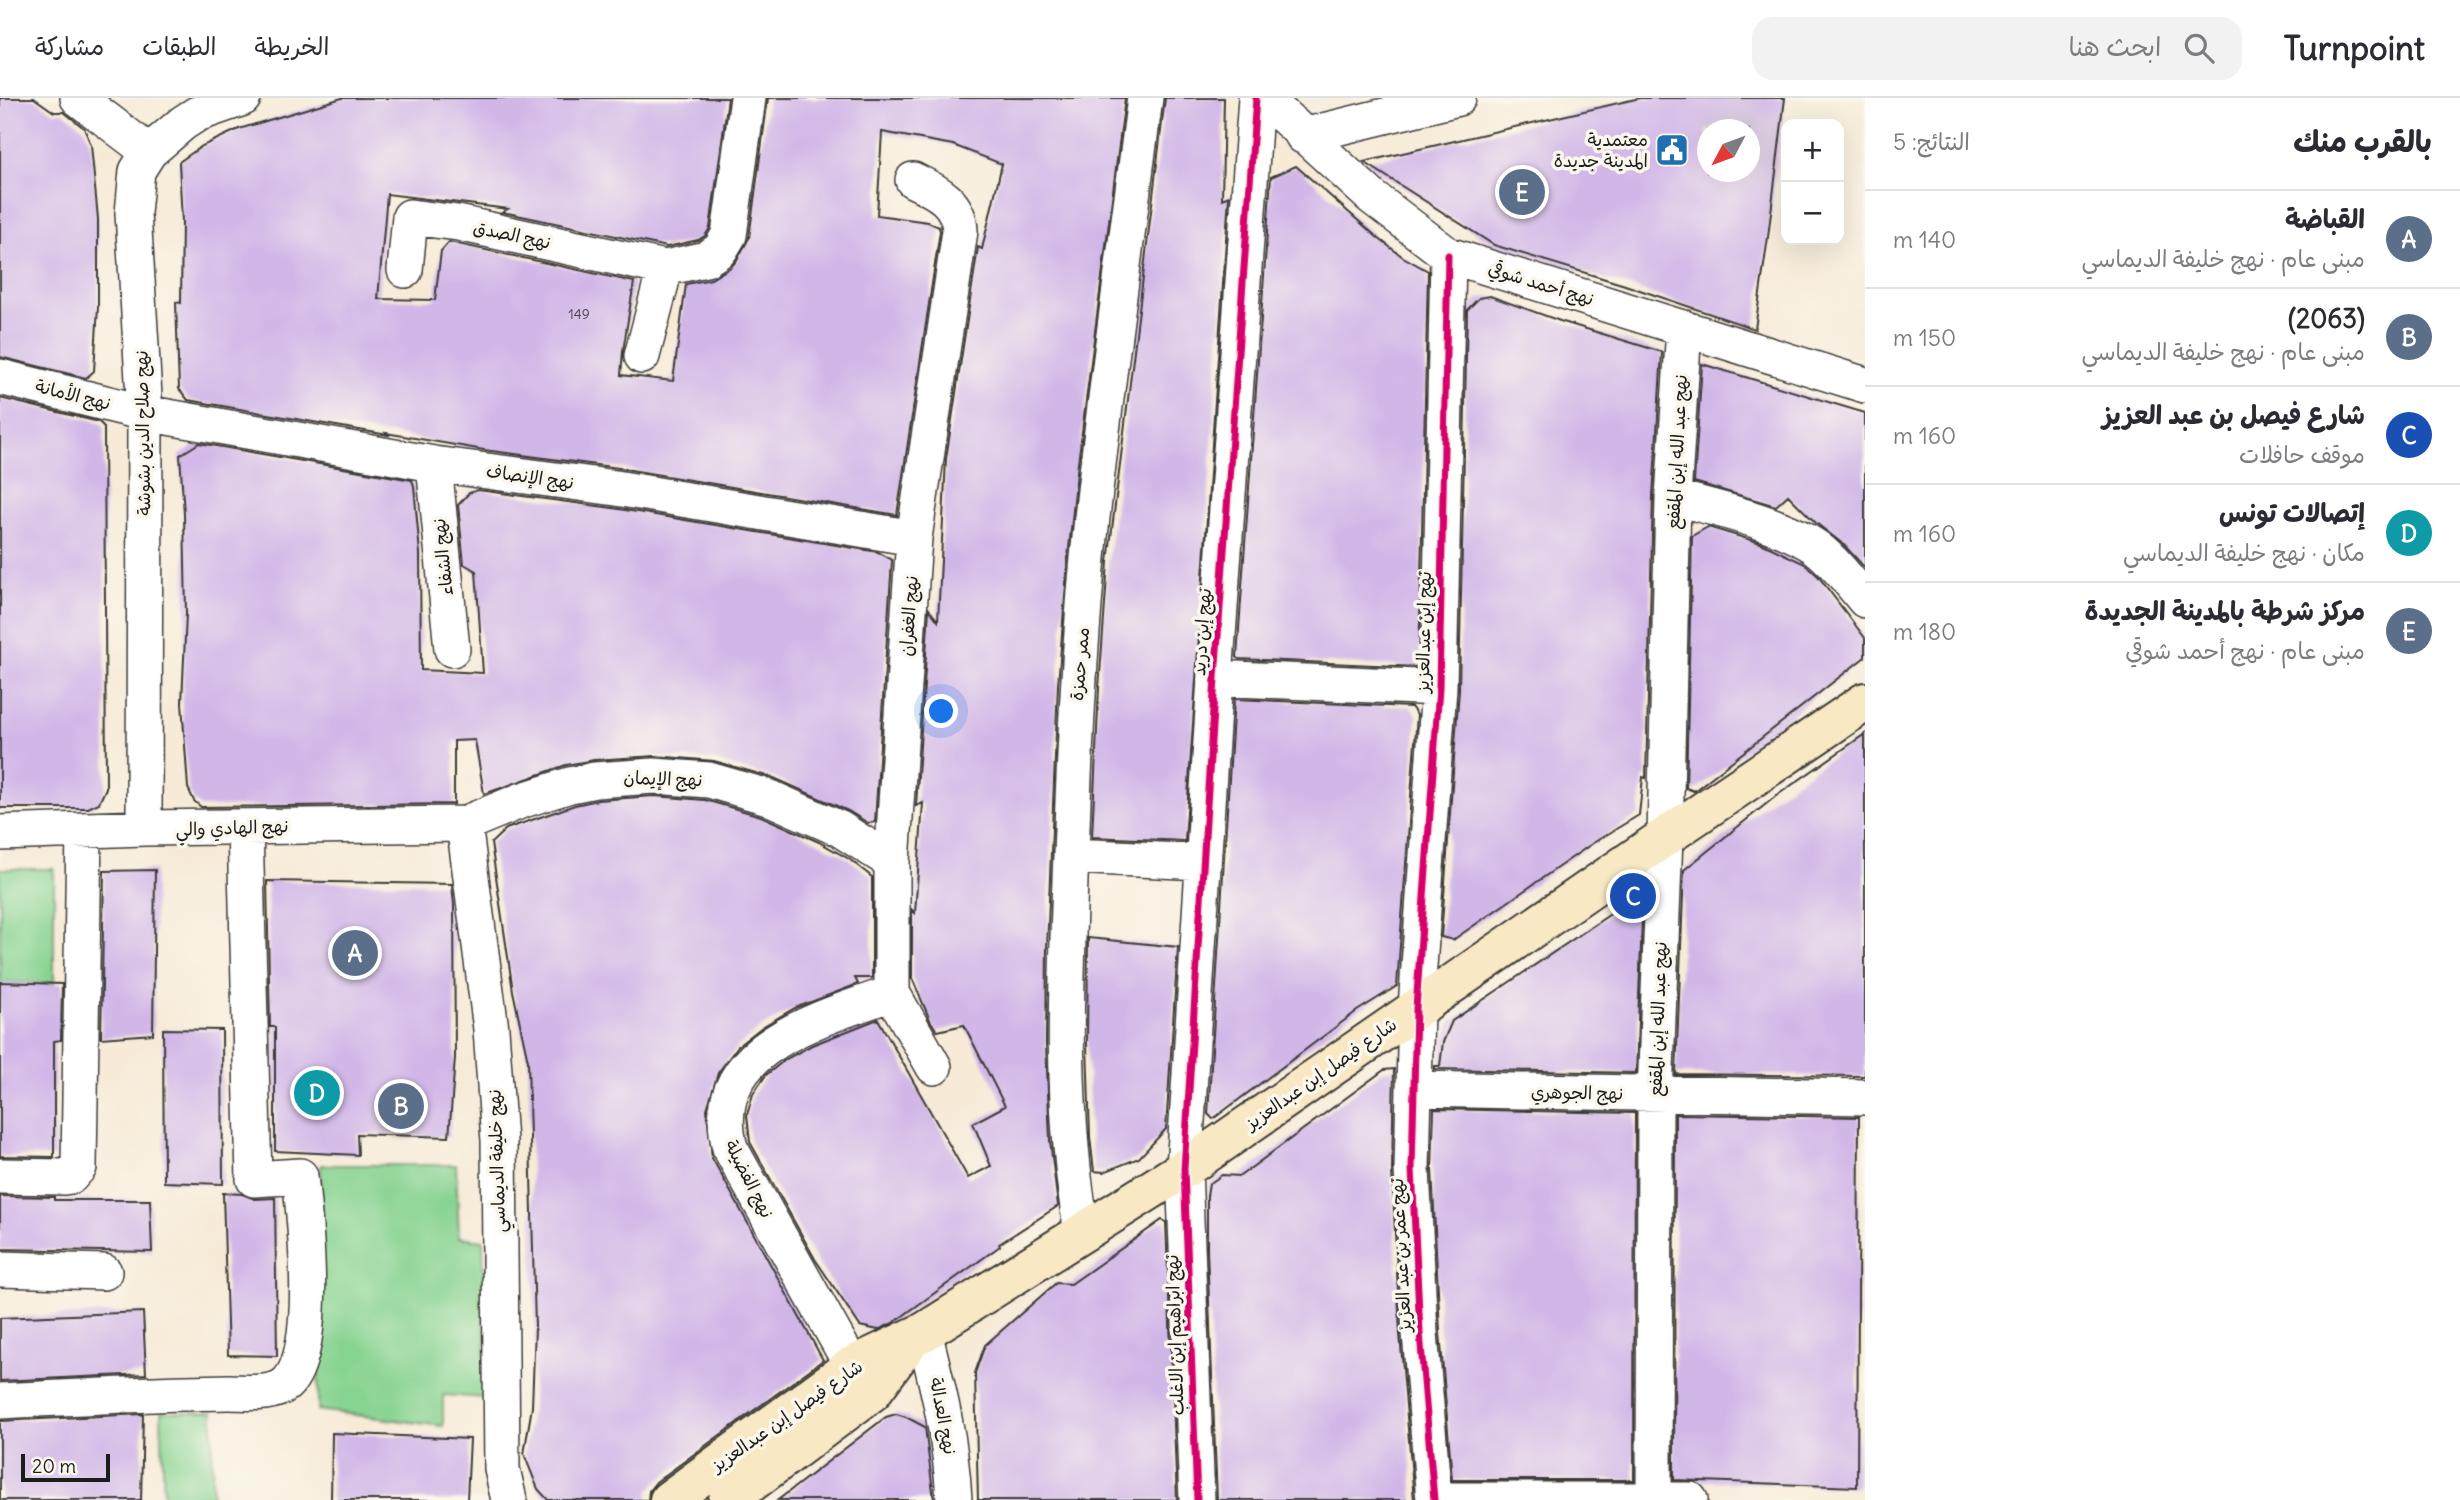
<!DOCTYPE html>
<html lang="ar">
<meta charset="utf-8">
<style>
:root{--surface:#fff;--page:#f2f2f3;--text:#2b2b33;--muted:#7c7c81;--line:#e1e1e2;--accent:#0b8043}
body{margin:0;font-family:Delius,"Playpen Sans Arabic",sans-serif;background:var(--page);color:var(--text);direction:rtl}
.controls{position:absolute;right:21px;top:21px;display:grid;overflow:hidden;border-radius:14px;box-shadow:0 7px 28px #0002}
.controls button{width:63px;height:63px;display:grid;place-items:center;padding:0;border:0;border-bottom:2px solid var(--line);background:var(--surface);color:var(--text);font:35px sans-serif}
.compass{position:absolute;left:1697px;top:21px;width:63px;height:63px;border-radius:50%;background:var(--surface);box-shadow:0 7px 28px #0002;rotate:229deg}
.scale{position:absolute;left:21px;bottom:18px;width:89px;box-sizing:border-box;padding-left:7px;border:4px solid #1c1c1c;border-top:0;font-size:19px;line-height:24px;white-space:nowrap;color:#1c1c1c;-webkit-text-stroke:5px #fbf7ec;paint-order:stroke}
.you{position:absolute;left:942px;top:614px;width:24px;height:24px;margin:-18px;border:5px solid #fff;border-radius:50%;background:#1a73e8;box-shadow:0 0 0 10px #1a73e833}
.badge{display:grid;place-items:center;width:46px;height:46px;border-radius:50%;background:var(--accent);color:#fff;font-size:23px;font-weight:700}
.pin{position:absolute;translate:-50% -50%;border:4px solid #fff;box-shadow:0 2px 7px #0006}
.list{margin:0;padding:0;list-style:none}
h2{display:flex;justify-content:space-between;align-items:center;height:91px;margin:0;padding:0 28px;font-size:30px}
h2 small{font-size:23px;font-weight:400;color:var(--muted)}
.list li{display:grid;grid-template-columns:46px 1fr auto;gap:21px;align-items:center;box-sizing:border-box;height:98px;padding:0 28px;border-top:2px solid var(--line)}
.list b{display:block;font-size:26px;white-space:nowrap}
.list p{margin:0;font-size:23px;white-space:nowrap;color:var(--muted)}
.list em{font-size:23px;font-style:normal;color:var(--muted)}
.icon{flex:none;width:38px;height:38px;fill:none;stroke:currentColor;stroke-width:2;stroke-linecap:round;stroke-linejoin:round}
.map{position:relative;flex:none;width:1865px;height:1402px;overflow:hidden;direction:ltr}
header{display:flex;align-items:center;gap:42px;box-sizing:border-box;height:98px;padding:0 35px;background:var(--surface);border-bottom:2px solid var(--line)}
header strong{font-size:33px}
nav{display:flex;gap:38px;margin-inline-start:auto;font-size:24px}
.search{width:490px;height:63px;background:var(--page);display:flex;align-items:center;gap:18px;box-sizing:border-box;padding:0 24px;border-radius:21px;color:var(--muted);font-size:26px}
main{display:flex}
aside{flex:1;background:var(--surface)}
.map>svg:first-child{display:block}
</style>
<header>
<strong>Turnpoint</strong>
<div class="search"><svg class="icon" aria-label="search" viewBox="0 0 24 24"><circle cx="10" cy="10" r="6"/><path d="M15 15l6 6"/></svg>ابحث هنا</div>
<nav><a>الخريطة</a><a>الطبقات</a><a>مشاركة</a></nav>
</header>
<main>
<aside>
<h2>بالقرب منك<small>النتائج: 5</small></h2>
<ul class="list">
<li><span class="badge" style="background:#5c6f8a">A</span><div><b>القباضة</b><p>مبنى عام · نهج خليفة الديماسي</p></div><em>140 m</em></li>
<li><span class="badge" style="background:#5c6f8a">B</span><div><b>(2063)</b><p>مبنى عام · نهج خليفة الديماسي</p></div><em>150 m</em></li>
<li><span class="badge" style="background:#1a4fb4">C</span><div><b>شارع فيصل بن عبد العزيز</b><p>موقف حافلات</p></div><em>160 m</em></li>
<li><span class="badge" style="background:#0f9aa8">D</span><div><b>إتصالات تونس</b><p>مكان · نهج خليفة الديماسي</p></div><em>160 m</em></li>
<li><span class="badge" style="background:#5c6f8a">E</span><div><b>مركز شرطة بالمدينة الجديدة</b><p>مبنى عام · نهج أحمد شوقي</p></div><em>180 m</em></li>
</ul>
</aside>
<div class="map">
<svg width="1865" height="1402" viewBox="0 0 1865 1402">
<rect width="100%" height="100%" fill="#fbf7ec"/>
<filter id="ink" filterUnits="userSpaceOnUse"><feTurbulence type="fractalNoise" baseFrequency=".0143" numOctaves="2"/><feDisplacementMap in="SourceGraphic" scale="14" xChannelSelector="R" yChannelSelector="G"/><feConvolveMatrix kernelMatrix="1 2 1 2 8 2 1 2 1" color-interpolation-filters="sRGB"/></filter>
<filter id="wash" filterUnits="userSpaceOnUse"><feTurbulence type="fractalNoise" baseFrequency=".00686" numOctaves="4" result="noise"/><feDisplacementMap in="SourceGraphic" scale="28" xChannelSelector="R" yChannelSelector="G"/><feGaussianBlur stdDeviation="1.57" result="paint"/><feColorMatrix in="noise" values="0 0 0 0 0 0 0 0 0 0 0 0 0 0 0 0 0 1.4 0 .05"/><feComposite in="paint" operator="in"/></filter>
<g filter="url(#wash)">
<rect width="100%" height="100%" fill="#f7ebd8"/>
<path fill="#87d391" stroke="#527856" stroke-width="2" d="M 0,771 L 54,771 L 54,886 L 0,884 Z
M 321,1067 L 456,1067 L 459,1139 L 483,1142 L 486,1300 L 443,1297 L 443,1328 L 318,1312 Z
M 161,1314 L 213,1314 L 212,1402 L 164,1402 Z"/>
<g id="blocks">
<path fill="#d1b7e8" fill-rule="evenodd" d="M 0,0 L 34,0 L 54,14 L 64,14 L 84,30 L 91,47 L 98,121 L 98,209 L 94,273 L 86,280 L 0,259 Z
M 342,0 L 728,0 L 710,130 L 705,138 L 698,142 L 667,149 L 503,114 L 508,111 L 387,96 L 378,201 L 435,202 L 441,153 L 449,144 L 634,184 L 623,253 L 621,277 L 673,283 L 686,186 L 711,181 L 731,169 L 737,162 L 749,140 L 768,0 L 1125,0 L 1078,365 L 1068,460 L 1058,587 L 1047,851 L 1046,946 L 1050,1042 L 1058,1108 L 999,1146 L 1000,1148 L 893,1225 L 878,1232 L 860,1228 L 815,1161 L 750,1044 L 747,1017 L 753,996 L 766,977 L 786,961 L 812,947 L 878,921 L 968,1080 L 991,1068 L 973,1025 L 1005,1008 L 964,927 L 937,933 L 930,922 L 912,880 L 912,812 L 915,815 L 923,705 L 916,708 L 929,511 L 938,523 L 946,361 L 978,149 L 982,151 L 1002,66 L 953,47 L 882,34 L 877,117 L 928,124 L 939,129 L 940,133 L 897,417 L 619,370 L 484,352 L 386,335 L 388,337 L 188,302 L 179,291 L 176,204 L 181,205 L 182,124 L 179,64 L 202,48 L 239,31 Z
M 1165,0 L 1224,0 L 1222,101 L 1229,98 L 1185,743 L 1092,739 L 1099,590 L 1108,464 Z
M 1640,0 L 1785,0 L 1768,139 L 1755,231 L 1625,187 L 1494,147 L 1364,64 ZM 1707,32 L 1749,32 L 1749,74 L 1707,74 Z
M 1296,68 L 1378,140 L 1403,159 L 1428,173 L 1419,569 L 1239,561 L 1237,559 L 1271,79 Z
M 1490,198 L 1560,223 L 1662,254 L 1653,398 L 1646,680 L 1643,679 L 1639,717 L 1593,745 L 1453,842 L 1441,839 L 1459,591 L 1467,212 L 1479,200 Z
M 1702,266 L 1865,315 L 1865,470 L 1844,447 L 1816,425 L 1788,397 L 1776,408 L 1694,384 Z
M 0,300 L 99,324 L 104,329 L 106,690 L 99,705 L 88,710 L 0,710 Z
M 199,345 L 412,382 L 414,388 L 420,456 L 421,572 L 483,575 L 476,473 L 464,466 L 458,407 L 469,395 L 478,392 L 613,410 L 878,454 L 892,462 L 875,724 L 868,725 L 848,713 L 774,680 L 714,663 L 655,658 L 594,662 L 566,667 L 484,696 L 475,642 L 454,643 L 454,706 L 201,709 L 194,703 L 188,690 L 182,605 L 186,516 L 184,416 L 180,357 Z
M 1708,429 L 1761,445 L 1805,466 L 1818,478 L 1865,540 L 1865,559 L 1694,693 L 1686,690 L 1692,438 Z
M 1234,601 L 1411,609 L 1417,617 L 1397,888 L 1357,913 L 1213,1021 L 1208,1016 Z
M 1865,636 L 1865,978 L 1676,976 L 1684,772 L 1776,698 Z
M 654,698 L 705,702 L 761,718 L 819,744 L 849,761 L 872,779 L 872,880 L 855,880 L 858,886 L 795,910 L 762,929 L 738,948 L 718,975 L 707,1011 L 712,1060 L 823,1262 L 656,1384 L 649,1393 L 648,1402 L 548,1402 L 538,1391 L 524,1356 L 532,1309 L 535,1229 L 528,963 L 513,893 L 491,745 L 506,731 L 575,707 L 598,702 Z
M 155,772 L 153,936 L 101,940 L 104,773 Z
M 267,783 L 452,786 L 454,807 L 455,960 L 449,1039 L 357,1036 L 358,1057 L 275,1053 L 275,929 L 270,929 Z
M 1640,796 L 1643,797 L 1636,975 L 1435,971 L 1435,968 L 1440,968 L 1443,944 L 1452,923 Z
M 1088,840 L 1178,849 L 1166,1031 L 1139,1060 L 1104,1074 L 1094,1073 L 1090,1039 L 1087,946 Z
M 0,884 L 62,886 L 61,942 L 54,943 L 54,1059 L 0,1058 Z
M 163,931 L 222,932 L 223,1086 L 164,1084 Z
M 1394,971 L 1392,1072 L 1400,1236 L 1414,1402 L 1217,1402 L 1207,1152 L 1207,1098 L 1209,1086 L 1222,1077 L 1240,1078 L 1384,972 Z
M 1434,1011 L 1635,1015 L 1634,1382 L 1452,1382 L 1440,1234 L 1432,1071 Z
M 1675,1016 L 1859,1019 L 1857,1389 L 1674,1382 Z
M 223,1095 L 242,1096 L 255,1101 L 275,1100 L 277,1258 L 228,1257 Z
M 0,1098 L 54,1099 L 54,1102 L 150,1102 L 152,1154 L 0,1151 Z
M 1162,1122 L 1166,1124 L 1177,1402 L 978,1402 L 975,1275 L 985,1247 L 1056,1185 L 1071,1186 Z
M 143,1214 L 146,1276 L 0,1283 L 0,1220 Z
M 143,1316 L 141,1402 L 0,1402 L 0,1323 Z
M 896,1316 L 906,1319 L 925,1329 L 934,1402 L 778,1402 L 886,1319 Z
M 332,1335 L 470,1341 L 467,1402 L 331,1402 Z"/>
</g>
</g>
<g filter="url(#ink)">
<use href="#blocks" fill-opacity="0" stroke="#3d3b38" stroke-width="2"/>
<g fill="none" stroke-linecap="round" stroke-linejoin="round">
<defs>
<path id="street" d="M 78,0 L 149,54
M 1264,0 L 1372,99 L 1448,157 L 1865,287
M 1303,38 L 1458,0
M 913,82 C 936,93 959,103 960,133 L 914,440 L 892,764 L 892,895 L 934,969
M 405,172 L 410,119 L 458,125 L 665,170 L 706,161 L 720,152 L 729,137 L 748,0
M 642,258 L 665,170
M 0,279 L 145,315 L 434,366 L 616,390 L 914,440
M 434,366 L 452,551
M 1673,399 C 1713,410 1785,426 1817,450 C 1835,464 1850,484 1865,502
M 1215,580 L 1439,590
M 464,726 L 491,931 L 499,1043 L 502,1371 L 509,1402
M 144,730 L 145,315 L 133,115 L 137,73 L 149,54 L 183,25 L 197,16 L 243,0
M 0,735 L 144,730 L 464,726 L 520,703 L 570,687 L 595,682 L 654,678 L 709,682 L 768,699 L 840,731 L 892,764
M 1071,758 L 1203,764
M 1414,991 L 1865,999
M 0,1078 L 64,1079 L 71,1078 L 79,1069 L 84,732
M 1082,1134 C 1060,1011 1066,882 1071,757 C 1075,645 1080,532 1092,420 C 1107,280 1127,140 1145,0
M 0,1171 L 104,1174
M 924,1234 C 939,1293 951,1342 954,1402
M 870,1291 L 852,1268 L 730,1050 C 704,949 821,921 892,895
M 0,1303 C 76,1299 153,1295 229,1294 C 246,1294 272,1298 286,1286 C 320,1256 305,1122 300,1078 L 254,1081 L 245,729
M 1654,1401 L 1655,997 L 1665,739 L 1673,399 L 1684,230
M 1197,1402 L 1184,1071 L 1215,580 L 1256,0
M 1434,1402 L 1420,1235 L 1412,1071 L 1416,910 L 1439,590 L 1448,157
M 1434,1402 L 1690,1402"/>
<path id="secondary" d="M 669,1402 L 852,1268 L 924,1234 L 1184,1071 L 1665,739 L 1865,604
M 728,1402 L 872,1294 L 909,1244"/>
</defs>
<use href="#street" stroke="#3d3b38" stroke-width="38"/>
<use href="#secondary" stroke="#3d3b38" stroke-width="42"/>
<use href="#street" stroke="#fff" stroke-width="35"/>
<use href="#secondary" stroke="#f8e8c3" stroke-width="38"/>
<defs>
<path id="cycleway" d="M 1197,1402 L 1184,1071 L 1215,580 L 1256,0
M 1434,1402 L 1420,1235 L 1412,1071 L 1416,910 L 1439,590 L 1448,157"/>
</defs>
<use href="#cycleway" stroke="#fbf7ec" stroke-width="11"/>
<use href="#cycleway" stroke="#d6006c" stroke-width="7"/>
</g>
</g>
<defs>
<symbol id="civic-square" viewBox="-11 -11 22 22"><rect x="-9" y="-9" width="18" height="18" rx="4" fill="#1f6fb2" stroke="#fbf7ec"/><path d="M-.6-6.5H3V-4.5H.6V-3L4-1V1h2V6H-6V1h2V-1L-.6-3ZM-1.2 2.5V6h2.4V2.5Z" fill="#fff"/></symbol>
</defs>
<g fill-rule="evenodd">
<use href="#civic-square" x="1653" y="33" width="38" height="38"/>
</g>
<g text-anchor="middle" stroke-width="7" stroke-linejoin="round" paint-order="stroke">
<g font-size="14" fill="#49434f">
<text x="579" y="221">149</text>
</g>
<g font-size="18" fill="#1c1c1c" stroke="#fbf7ec" text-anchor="end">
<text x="1648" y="48">معتمدية<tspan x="1648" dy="21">المدينة جديدة</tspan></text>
</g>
<g font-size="18" fill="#1c1c1c" stroke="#fbf7ec">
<text transform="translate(512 137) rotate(12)" y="6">نهج الصدق</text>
<text transform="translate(1541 186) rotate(17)" y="6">نهج أحمد شوقي</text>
<text transform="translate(73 297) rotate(14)" y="6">نهج الأمانة</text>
<text transform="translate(143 335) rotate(-91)" y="6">نهج صلاح الدين بشوشة</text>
<text transform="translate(1677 354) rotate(-87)" y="6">نهج عبد الله إبن المقفع</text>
<text transform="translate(530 379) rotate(8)" y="6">نهج الإنصاف</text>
<text transform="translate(443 459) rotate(-96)" y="6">نهج الشفاء</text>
<text transform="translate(909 518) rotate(-86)" y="6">نهج الغفران</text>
<text transform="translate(1202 534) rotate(-86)" y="6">نهج إبن دريد</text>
<text transform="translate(1424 534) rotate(-89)" y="6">نهج إبن عبدالعزيز</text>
<text transform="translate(1080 566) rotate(-85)" y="6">ممر حمزة</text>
<text transform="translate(663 681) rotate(2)" y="6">نهج الإيمان</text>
<text transform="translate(232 730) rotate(-2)" y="6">نهج الهادي والي</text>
<text transform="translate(1658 921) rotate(-88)" y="6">نهج عبد الله إبن المقفع</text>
<text transform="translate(1321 976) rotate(-35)" y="6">شارع فيصل إبن عبدالعزيز</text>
<text transform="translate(1577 995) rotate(1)" y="6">نهج الجوهري</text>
<text transform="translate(497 1063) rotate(-92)" y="6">نهج خليفة الديماسي</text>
<text transform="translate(749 1081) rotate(63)" y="6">نهج الفضيلة</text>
<text transform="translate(1401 1157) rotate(-93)" y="6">نهج عمر بن عبد العزيز</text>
<text transform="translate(1175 1237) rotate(-92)" y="6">نهج ابراهيم إبن الاغلب</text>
<text transform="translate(787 1318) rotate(-35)" y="6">شارع فيصل إبن عبدالعزيز</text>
<text transform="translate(943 1318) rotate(79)" y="6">نهج العدالة</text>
</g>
</g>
</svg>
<div class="controls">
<button>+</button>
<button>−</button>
</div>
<svg class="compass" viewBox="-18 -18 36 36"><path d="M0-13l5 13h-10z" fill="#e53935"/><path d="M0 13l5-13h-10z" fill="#7c7c81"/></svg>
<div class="scale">20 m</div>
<div class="you"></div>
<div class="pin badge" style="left:355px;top:855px;background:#5c6f8a">A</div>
<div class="pin badge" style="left:401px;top:1008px;background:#5c6f8a">B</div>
<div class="pin badge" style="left:1633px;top:798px;background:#1a4fb4">C</div>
<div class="pin badge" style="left:317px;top:995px;background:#0f9aa8">D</div>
<div class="pin badge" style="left:1522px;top:94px;background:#5c6f8a">E</div>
</div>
</main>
